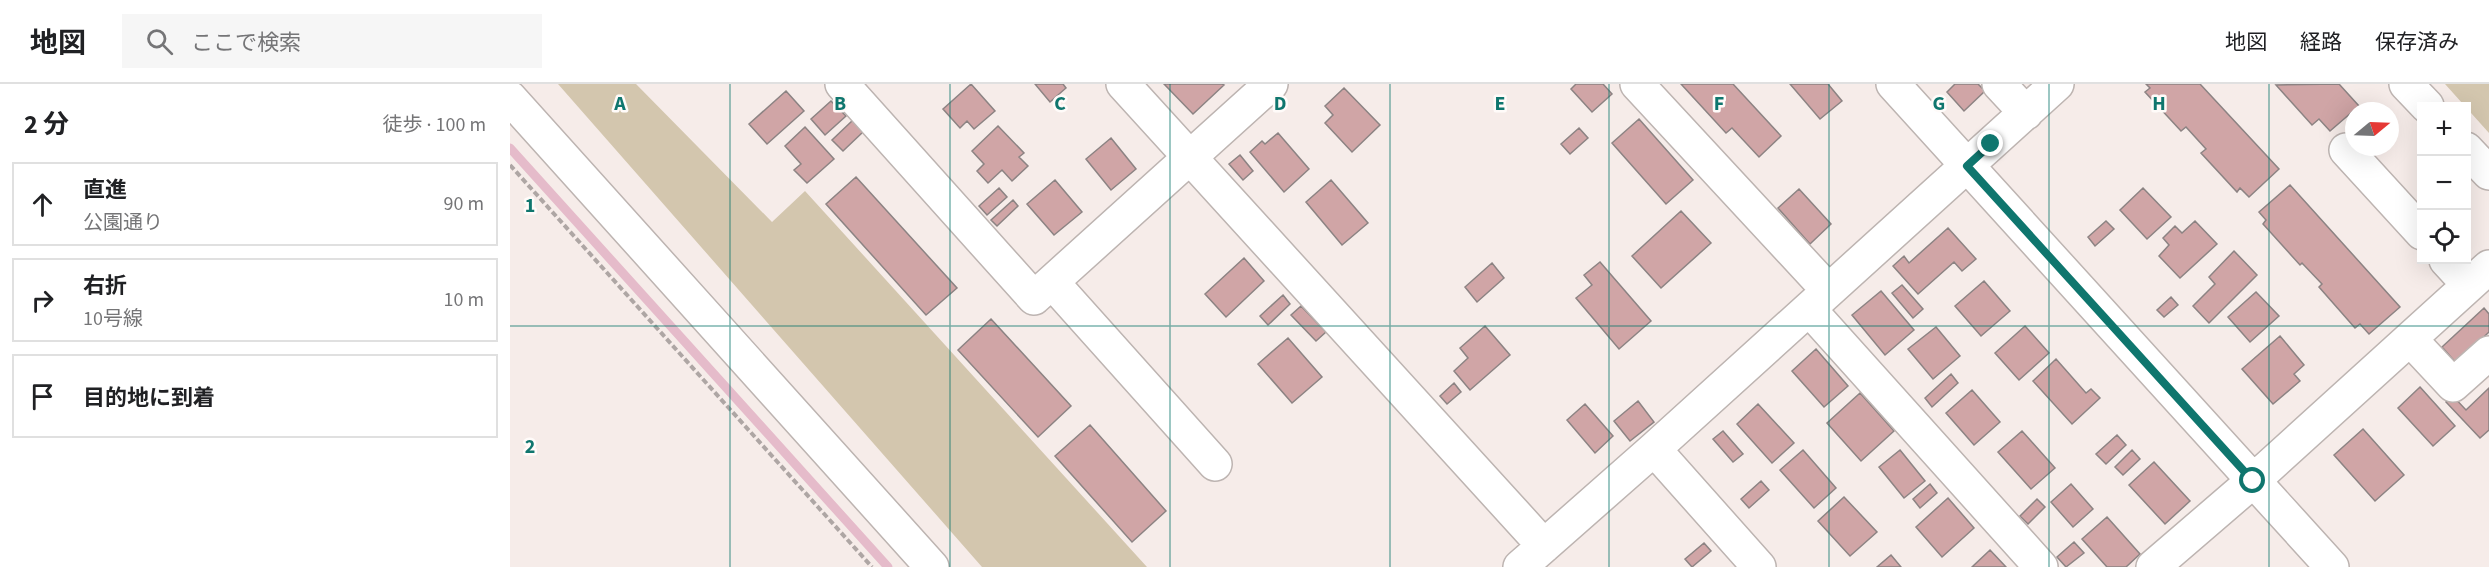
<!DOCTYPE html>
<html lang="ja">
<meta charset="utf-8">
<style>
:root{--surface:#fff;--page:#f6f6f6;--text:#202124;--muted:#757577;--line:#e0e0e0}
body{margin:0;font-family:"Source Sans 3","Noto Sans JP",sans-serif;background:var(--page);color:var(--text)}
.controls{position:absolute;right:18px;top:18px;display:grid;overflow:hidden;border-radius:0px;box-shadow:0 6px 24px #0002}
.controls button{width:54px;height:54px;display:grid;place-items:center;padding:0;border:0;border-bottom:2px solid var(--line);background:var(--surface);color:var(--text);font:30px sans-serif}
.compass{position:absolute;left:1835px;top:18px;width:54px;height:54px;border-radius:50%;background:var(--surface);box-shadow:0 6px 24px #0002;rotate:71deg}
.stop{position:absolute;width:18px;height:18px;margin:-14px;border:4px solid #0f766e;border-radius:50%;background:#fff}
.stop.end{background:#0f766e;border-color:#fff;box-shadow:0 2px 6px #0008}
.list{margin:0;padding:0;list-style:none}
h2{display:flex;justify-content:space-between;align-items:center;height:78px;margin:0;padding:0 24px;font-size:26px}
h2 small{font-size:20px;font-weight:400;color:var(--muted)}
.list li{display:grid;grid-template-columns:39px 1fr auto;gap:18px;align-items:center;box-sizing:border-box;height:84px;margin:0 12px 12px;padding:0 12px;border:2px solid var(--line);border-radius:0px}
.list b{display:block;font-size:22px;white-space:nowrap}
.list p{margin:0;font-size:20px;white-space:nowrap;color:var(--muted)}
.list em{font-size:20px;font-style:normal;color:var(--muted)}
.icon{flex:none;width:33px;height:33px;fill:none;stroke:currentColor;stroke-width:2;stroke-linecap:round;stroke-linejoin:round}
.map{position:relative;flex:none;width:1979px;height:483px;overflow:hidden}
header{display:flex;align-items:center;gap:36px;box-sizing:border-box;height:84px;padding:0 30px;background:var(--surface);border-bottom:2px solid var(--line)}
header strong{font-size:28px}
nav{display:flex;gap:33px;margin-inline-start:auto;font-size:21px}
.search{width:420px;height:54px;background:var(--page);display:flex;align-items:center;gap:15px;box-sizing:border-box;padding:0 21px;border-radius:0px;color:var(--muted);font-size:22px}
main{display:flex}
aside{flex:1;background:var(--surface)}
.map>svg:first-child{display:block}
</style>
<header>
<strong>地図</strong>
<div class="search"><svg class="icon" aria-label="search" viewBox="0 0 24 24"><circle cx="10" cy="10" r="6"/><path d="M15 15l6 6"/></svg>ここで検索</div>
<nav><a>地図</a><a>経路</a><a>保存済み</a></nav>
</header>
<main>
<aside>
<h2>2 分<small>徒歩 · 100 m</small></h2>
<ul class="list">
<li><svg class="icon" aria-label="ahead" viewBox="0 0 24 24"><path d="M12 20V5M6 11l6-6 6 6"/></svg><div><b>直進</b><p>公園通り</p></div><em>90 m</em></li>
<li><svg class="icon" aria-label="right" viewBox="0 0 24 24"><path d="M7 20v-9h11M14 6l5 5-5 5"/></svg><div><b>右折</b><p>10号線</p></div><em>10 m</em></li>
<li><svg class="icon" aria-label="arrive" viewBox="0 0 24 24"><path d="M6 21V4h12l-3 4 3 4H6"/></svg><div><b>目的地に到着</b></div></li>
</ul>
</aside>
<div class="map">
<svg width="1979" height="483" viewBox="0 0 1979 483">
<rect width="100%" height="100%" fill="#f6ece9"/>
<path fill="#d3c6ae" d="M 48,0 L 126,0 L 262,138 L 295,107 L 637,483 L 472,483 Z
M 1935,0 L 1979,0 L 1979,49 Z"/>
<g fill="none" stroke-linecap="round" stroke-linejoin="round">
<path stroke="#e5bbca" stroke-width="9" d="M 0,64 L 378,483"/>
</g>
<path fill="#d0a5a6" stroke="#8c8383" stroke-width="1.5" d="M 461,0 L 485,27 L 464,45 L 457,37 L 450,44 L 433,25 Z
M 525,0 L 553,0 L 556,4 L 540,18 Z
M 654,0 L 712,0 L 714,1 L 683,30 Z
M 1066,0 L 1093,0 L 1102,10 L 1082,28 L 1061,5 Z
M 1171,0 L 1223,0 L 1271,52 L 1249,73 L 1222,44 L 1216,49 Z
M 1280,0 L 1318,0 L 1332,17 L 1310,35 Z
M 1445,0 L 1468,0 L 1475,7 L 1454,27 L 1437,8 Z
M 1636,0 L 1690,0 L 1769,85 L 1739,113 L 1730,104 L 1727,108 L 1691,69 L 1696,65 L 1676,43 L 1671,47 L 1635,8 L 1640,4 Z
M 1829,0 L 1849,22 L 1820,47 L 1809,35 L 1802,41 L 1766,1 Z
M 834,4 L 870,41 L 842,68 L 815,39 L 823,31 L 815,22 Z
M 276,7 L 294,27 L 257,60 L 239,40 Z
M 321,17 L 336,32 L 315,51 L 301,35 Z
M 1129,35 L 1183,96 L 1156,120 L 1102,59 Z
M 343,36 L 354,47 L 333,67 L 322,56 Z
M 488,42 L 514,69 L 509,73 L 518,82 L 502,97 L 492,86 L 478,99 L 467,87 L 474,80 L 462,67 Z
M 295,43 L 324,75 L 297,99 L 284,86 L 291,80 L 275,62 Z
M 1069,44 L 1078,54 L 1060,70 L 1051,60 Z
M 768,49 L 799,85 L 774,108 L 740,68 L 752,57 L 755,60 Z
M 601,54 L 626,85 L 601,106 L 576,75 Z
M 730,71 L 743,87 L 733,96 L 719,80 Z
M 346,93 L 447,204 L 416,231 L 316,120 Z
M 545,96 L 572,128 L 544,151 L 517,120 Z
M 821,96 L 858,139 L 832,161 L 796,118 Z
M 1780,101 L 1890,223 L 1859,250 L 1850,240 L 1845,244 L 1809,203 L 1812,200 L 1792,179 L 1790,181 L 1753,140 L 1756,136 L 1749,128 Z
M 489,104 L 497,113 L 477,131 L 469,122 Z
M 1633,104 L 1661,133 L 1637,155 L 1610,126 Z
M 1289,105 L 1321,140 L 1300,160 L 1268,124 Z
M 503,116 L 508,122 L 487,142 L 481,136 Z
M 1171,127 L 1201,159 L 1151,204 L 1122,172 Z
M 1596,137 L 1604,145 L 1585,162 L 1578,153 Z
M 1685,137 L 1707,160 L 1670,194 L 1649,172 L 1659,161 L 1653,154 L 1665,142 L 1672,149 Z
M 1438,144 L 1466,175 L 1452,187 L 1444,178 L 1408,210 L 1383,182 L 1394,172 L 1399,179 Z
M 1724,167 L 1747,191 L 1699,239 L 1683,222 L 1705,200 L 1699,193 Z
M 734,174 L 754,197 L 716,233 L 695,210 Z
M 1090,178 L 1141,237 L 1109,265 L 1066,214 L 1082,201 L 1074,191 Z
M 982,179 L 994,194 L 967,218 L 955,203 Z
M 1474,197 L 1500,227 L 1471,252 L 1445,222 Z
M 1392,201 L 1413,225 L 1403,234 L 1382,209 Z
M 1371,207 L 1404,246 L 1375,271 L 1342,231 Z
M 1746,208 L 1769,232 L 1740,258 L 1718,233 Z
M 773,211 L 780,220 L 758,241 L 750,232 Z
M 1661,213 L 1668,221 L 1654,233 L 1647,226 Z
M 791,222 L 816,248 L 806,257 L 781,231 Z
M 1974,224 L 1979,230 L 1979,248 L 1946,279 L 1932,263 Z
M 481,235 L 561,322 L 528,353 L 448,266 Z
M 975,242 L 1000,271 L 960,306 L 944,287 L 958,274 L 950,264 Z
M 1515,242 L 1539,269 L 1509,296 L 1485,269 Z
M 1426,243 L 1450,272 L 1423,295 L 1398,265 Z
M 1770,252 L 1794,281 L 1784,290 L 1790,297 L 1763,320 L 1732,285 Z
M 778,254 L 812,293 L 782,319 L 748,280 Z
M 1306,265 L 1338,302 L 1314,323 L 1282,287 Z
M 1546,275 L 1576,309 L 1581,305 L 1590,314 L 1562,340 L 1523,297 Z
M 1441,290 L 1448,299 L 1422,323 L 1415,314 Z
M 944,299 L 951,308 L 937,320 L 930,312 Z
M 1910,303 L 1945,342 L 1923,362 L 1888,324 Z
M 1979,304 L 1979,346 L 1970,354 L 1936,318 L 1942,311 L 1956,326 Z
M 1462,306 L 1490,338 L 1464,361 L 1436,329 Z
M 1350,309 L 1384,347 L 1351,377 L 1317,339 Z
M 1128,317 L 1144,338 L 1120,357 L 1104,337 Z
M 1075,320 L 1103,352 L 1085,369 L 1057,336 Z
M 1248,320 L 1284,359 L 1262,379 L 1227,340 Z
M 580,341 L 656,427 L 622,458 L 545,372 Z
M 1853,345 L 1894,391 L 1865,417 L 1824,371 Z
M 1213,347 L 1233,370 L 1223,378 L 1203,355 Z
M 1512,347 L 1545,384 L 1521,405 L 1488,368 Z
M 1607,351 L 1616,361 L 1596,380 L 1586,370 Z
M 1293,366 L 1326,404 L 1304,424 L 1270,386 Z
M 1390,366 L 1415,397 L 1394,414 L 1369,383 Z
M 1622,366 L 1630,375 L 1613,391 L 1605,383 Z
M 1644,378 L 1680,417 L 1655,440 L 1619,401 Z
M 1251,397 L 1259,406 L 1239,424 L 1231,415 Z
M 1420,400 L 1427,409 L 1410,424 L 1403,415 Z
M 1561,400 L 1583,425 L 1563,443 L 1541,418 Z
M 1334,413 L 1367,448 L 1340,472 L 1308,437 Z
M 1438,414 L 1464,444 L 1432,473 L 1406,443 Z
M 1527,415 L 1535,423 L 1518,440 L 1510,432 Z
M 1597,433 L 1630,470 L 1616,483 L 1597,483 L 1572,455 Z
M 1564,458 L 1574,469 L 1556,483 L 1547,473 Z
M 1194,459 L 1201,467 L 1182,483 L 1175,475 Z
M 1480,466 L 1496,483 L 1462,483 Z
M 1381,471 L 1391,483 L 1367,483 Z"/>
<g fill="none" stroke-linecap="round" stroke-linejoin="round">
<defs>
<path id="minor" d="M 332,0 L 524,214 L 761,0
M 613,0 L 1034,462
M 1127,0 L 1318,206
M 1383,0 L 1822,483
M 1489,0 L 1516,29
M 1896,0 L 1917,22
M 0,14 L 422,483
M 1956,65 L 1979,89
M 1836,66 L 1912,149
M 1936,176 L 1959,201
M 542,198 L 705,380
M 1299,225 L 1531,483
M 1900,255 L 1943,301 L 1979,269
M 1144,365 L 1249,483
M 1010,483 L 1144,365 L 1547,0
M 1643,483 L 1743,397 L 1979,183"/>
</defs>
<use href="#minor" stroke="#bdb4b1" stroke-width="36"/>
<path stroke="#aea6a4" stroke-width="4" stroke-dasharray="6 3" stroke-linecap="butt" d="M 0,81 L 362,483"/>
<use href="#minor" stroke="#fff" stroke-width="33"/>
</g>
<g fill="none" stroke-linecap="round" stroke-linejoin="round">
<path stroke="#0f766e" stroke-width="8" d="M 1481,60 L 1457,82 L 1743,397"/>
</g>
<path fill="none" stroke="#0f766e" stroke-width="1.5" stroke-opacity="0.55" d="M 220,0 L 220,483M 440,0 L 440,483M 660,0 L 660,483M 880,0 L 880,483M 1099,0 L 1099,483M 1319,0 L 1319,483M 1539,0 L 1539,483M 1759,0 L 1759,483M 0,242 L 1979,242"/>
<g font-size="20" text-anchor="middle" font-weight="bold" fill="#0f766e" stroke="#fffbf9" stroke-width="5" stroke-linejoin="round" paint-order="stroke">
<text x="110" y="26">A</text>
<text x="330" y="26">B</text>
<text x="550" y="26">C</text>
<text x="770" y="26">D</text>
<text x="990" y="26">E</text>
<text x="1209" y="26">F</text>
<text x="1429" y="26">G</text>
<text x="1649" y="26">H</text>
<text x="20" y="128">1</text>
<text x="20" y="369">2</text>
</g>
</svg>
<div class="controls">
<button>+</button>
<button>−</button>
<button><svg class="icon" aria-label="locate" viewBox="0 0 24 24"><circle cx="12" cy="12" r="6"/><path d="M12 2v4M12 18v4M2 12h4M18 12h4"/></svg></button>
</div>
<svg class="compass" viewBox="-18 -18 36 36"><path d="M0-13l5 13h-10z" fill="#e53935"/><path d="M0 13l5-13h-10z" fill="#757577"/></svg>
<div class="stop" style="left:1743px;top:397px"></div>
<div class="stop end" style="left:1481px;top:60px"></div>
</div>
</main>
